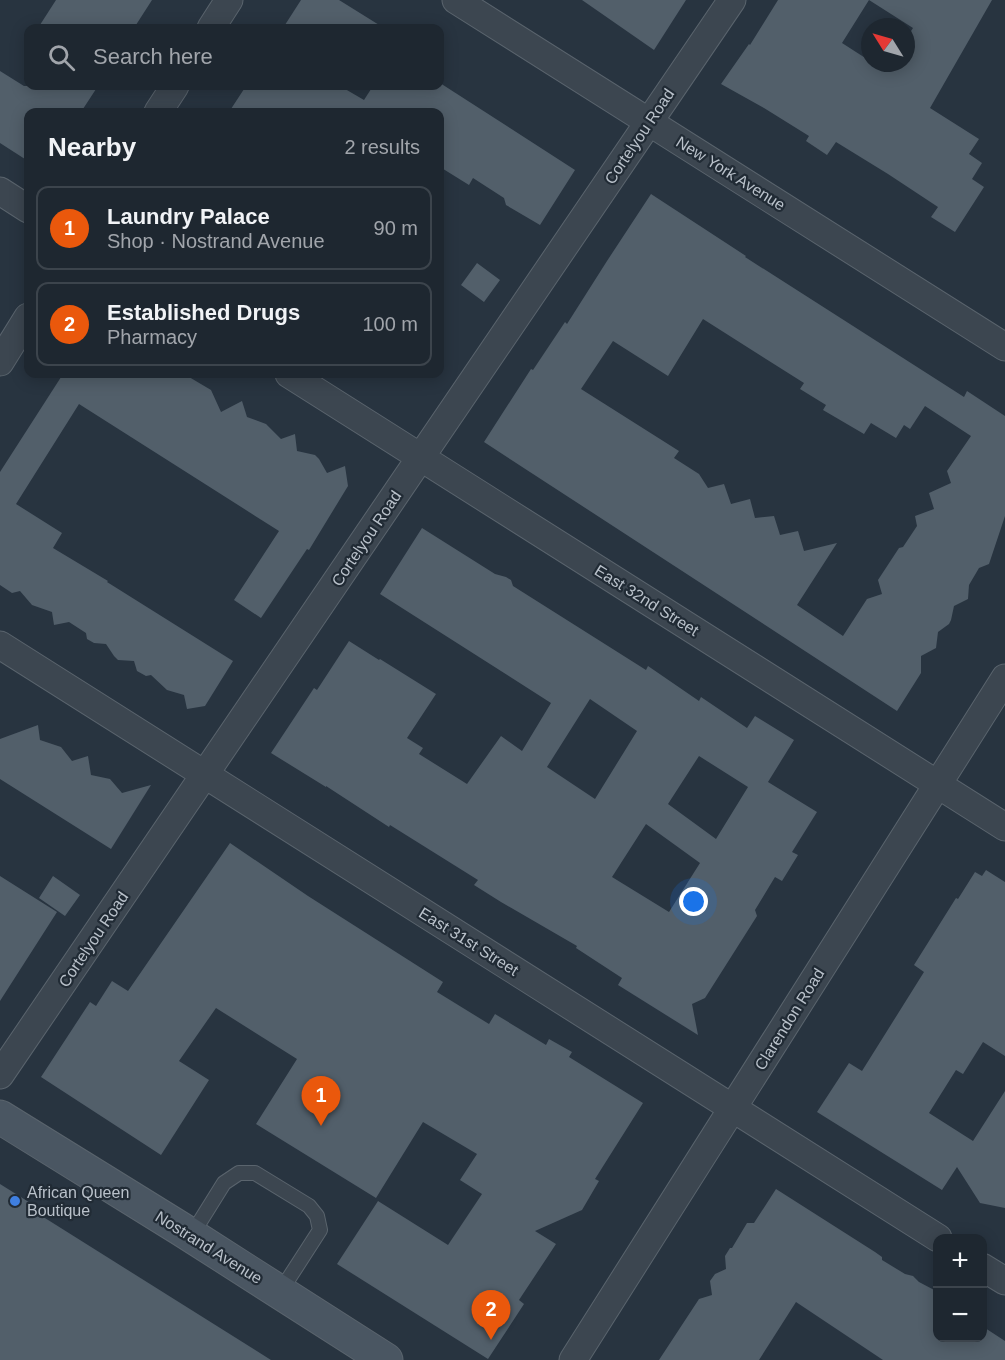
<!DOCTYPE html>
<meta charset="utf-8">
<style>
:root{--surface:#1e2730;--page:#2b333c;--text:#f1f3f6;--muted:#a1a5ab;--line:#3c444c;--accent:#ea580c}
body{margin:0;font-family:Arial,sans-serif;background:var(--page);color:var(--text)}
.controls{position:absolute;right:18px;bottom:18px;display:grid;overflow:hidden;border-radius:12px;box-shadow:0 3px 15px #0003}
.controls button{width:54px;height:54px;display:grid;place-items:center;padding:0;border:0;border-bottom:2px solid var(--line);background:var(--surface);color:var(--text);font:30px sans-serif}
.compass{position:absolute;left:861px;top:18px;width:54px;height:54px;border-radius:50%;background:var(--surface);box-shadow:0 3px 15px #0003;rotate:307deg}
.you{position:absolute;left:694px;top:902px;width:21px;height:21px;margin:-15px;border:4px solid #fff;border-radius:50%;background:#1a73e8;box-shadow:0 0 0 9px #1a73e833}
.badge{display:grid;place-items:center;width:39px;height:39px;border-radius:50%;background:var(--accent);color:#fff;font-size:20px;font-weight:700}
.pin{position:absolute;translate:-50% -50px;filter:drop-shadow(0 2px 3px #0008)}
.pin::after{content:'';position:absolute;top:32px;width:21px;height:18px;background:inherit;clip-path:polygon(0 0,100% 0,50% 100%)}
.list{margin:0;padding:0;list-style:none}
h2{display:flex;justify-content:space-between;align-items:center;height:78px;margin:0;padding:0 24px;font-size:26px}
h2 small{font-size:20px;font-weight:400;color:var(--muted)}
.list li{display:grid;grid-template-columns:39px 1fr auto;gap:18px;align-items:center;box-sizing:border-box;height:84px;margin:0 12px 12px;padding:0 12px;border:2px solid var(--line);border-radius:12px}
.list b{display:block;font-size:22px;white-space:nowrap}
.list p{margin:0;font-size:20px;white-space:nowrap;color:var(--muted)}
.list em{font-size:20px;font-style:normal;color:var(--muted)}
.icon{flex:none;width:33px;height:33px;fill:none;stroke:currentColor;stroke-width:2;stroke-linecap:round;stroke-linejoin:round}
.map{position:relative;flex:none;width:1005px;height:1360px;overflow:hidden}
.search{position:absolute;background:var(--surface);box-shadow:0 3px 15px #0003;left:24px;top:24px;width:420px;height:66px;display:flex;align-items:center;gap:15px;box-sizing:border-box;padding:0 21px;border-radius:12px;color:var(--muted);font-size:22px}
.panel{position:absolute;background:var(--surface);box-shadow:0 3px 15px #0003;left:24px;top:108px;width:420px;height:270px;border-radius:12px}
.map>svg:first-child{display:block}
</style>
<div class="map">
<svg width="1005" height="1360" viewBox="0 0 1005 1360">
<rect width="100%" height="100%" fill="#283440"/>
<path fill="#525f6a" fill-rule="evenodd" d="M 56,0 L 152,0 L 134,28 L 38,28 Z
M 301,0 L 339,0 L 384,28 L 283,28 Z
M 582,0 L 686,0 L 654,50 Z
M 778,0 L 992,0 L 930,108 L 979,139 L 969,154 L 982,163 L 972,179 L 984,187 L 955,232 L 931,217 L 938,207 L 888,174 L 836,142 L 827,155 L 806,141 L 809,136 L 764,108 L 721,84 L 749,44 L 750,45 ZM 869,0 L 913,28 L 906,39 L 906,63 L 890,63 L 885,71 L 874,63 L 870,63 L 870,61 L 842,43 Z
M 0,71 L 24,86 L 98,86 L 81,112 L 28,112 L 28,161 L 0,143 Z
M 440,83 L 575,170 L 540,225 L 506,205 L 504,198 L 473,178 L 469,185 L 440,167 L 440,112 L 229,112 L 246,86 L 340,86 L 364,100 L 373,86 L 440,86 Z
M 651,194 L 746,256 L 745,257 L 964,397 L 967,391 L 1005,416 L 1005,516 L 989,564 L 979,568 L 969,585 L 968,599 L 954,606 L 951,620 L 949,624 L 938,632 L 936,648 L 921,656 L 921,673 L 897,711 L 484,442 L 531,369 L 533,370 L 565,322 L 567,324 L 607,261 ZM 703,319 L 804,383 L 800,389 L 826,405 L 823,410 L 864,434 L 871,423 L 896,438 L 904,425 L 910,429 L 925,406 L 971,436 L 947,471 L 951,483 L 929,493 L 934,509 L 915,516 L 917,526 L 903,547 L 899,548 L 878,580 L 882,594 L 867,599 L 843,636 L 797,605 L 837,543 L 804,551 L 798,531 L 780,535 L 774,516 L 755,518 L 750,499 L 731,504 L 724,484 L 708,488 L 699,474 L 674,458 L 679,451 L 581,389 L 613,341 L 668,376 Z
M 477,263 L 500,280 L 484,302 L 461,285 Z
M 63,374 L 184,374 L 211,390 L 221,412 L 242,401 L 247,417 L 266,424 L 281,439 L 295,434 L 297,451 L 315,455 L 319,459 L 327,473 L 345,466 L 348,486 L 309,550 L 307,549 L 261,618 L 234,600 L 279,531 L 79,404 L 16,504 L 62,533 L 53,548 L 108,581 L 107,582 L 233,661 L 205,706 L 187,709 L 184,695 L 167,690 L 151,675 L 146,676 L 137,671 L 134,661 L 118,660 L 114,656 L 106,644 L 94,643 L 87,639 L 86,633 L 69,622 L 54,625 L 52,612 L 32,605 L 20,591 L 12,593 L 0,585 L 0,472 Z
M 422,528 L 495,574 L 506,577 L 511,580 L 513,586 L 646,670 L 648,666 L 699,701 L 701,697 L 747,728 L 755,716 L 794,740 L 768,782 L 817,812 L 792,852 L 798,855 L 782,881 L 775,877 L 755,910 L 757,916 L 705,998 L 692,1004 L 698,1035 L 618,985 L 622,978 L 576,948 L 577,946 L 501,902 L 474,885 L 478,880 L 390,825 L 389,827 L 326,786 L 326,787 L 271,753 L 314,688 L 317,690 L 349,641 L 379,660 L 380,659 L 436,694 L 407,738 L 423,748 L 419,754 L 467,784 L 501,736 L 522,751 L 551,703 L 380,594 ZM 590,699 L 637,731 L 595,799 L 547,767 ZM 699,756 L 748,787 L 716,839 L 668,804 ZM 646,824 L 700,863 L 669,912 L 612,877 Z
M 38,725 L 40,740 L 61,747 L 72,761 L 88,756 L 91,775 L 110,779 L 122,793 L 151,785 L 111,849 L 0,779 L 0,739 Z
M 230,843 L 308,896 L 443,982 L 437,992 L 489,1024 L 495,1014 L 546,1045 L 549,1039 L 572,1052 L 569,1057 L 643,1103 L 595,1179 L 599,1181 L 582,1210 L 535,1231 L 556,1244 L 519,1300 L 524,1304 L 488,1359 L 337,1264 L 378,1201 L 448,1245 L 482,1194 L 460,1180 L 477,1154 L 423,1122 L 376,1198 L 256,1124 L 297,1059 L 216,1008 L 179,1061 L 209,1080 L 161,1155 L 41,1077 L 90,1002 L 96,1006 L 112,981 L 128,991 Z
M 986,870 L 1005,882 L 1005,1056 L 983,1042 L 963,1074 L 956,1070 L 929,1113 L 973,1141 L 1005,1091 L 1005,1208 L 980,1203 L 957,1167 L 942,1190 L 817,1112 L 849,1063 L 862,1071 L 924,972 L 914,965 L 956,898 L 958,899 L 975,872 L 982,876 Z
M 0,876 L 57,912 L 0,1001 Z
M 53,876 L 80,895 L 65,916 L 39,898 Z
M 0,1184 L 32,1204 L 29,1208 L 271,1360 L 0,1360 Z
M 776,1189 L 875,1252 L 882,1257 L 882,1260 L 905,1274 L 913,1276 L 919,1282 L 938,1292 L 938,1338 L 982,1338 L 982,1326 L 1005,1341 L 1005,1360 L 883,1360 L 796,1302 L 759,1360 L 659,1360 L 699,1299 L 712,1295 L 710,1281 L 715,1274 L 726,1269 L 725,1256 L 730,1248 L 732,1248 L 747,1223 L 754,1223 Z"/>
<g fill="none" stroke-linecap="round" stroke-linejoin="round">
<defs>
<path id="service" d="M 191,1236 L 224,1183 L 239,1173 L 255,1173 L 309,1206 L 317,1216 L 320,1230 L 280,1292"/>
<path id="minor" d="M 456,0 L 1005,347
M 211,28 L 229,0
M 158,112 L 175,86
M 0,191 L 28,209
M 0,362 L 28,317
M 289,374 L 1005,827
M 0,645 L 938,1238
M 0,1075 L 732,0
M 982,1267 L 1005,1281
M 573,1360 L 1005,678"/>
<path id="secondary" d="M 0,1117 L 181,1229 L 386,1360"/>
</defs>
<use href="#service" stroke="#5a646d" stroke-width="16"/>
<use href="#minor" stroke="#5a646d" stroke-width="29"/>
<use href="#secondary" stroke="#5a646d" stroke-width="35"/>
<use href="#service" stroke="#3c4650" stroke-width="14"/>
<use href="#minor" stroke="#3c4650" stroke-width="27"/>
<use href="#secondary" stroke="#4a5662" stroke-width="33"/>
</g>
<circle fill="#3f7fe0" stroke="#212b35" stroke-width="2" cx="15" cy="1201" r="6"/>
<g text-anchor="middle" stroke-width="4.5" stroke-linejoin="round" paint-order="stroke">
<g font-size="16" fill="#b9c1ca" stroke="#212b35">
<text transform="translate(639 136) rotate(-56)" y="6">Cortelyou Road</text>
<text transform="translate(731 173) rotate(32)" y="6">New York Avenue</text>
<text transform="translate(366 538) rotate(-56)" y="6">Cortelyou Road</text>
<text transform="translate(647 600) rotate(32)" y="6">East 32nd Street</text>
<text transform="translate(93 939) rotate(-56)" y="6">Cortelyou Road</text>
<text transform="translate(469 941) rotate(32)" y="6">East 31st Street</text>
<text transform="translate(789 1019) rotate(-58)" y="6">Clarendon Road</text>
<text transform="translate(209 1247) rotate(32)" y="6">Nostrand Avenue</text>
</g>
<g font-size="16" fill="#b9c1ca" stroke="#212b35" text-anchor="start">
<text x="27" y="1198">African Queen<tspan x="27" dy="18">Boutique</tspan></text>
</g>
</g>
</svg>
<div class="controls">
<button>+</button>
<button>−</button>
</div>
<svg class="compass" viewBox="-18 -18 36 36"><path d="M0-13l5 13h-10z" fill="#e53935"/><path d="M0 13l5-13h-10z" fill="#a1a5ab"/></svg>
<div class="you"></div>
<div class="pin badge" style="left:321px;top:1126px">1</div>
<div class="pin badge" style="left:491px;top:1340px">2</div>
<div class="search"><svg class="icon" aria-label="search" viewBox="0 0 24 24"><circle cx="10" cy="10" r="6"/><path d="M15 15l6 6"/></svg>Search here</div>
<section class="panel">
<h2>Nearby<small>2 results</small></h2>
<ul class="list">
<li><span class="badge">1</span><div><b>Laundry Palace</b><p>Shop · Nostrand Avenue</p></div><em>90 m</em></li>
<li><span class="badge">2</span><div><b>Established Drugs</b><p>Pharmacy</p></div><em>100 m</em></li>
</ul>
</section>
</div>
